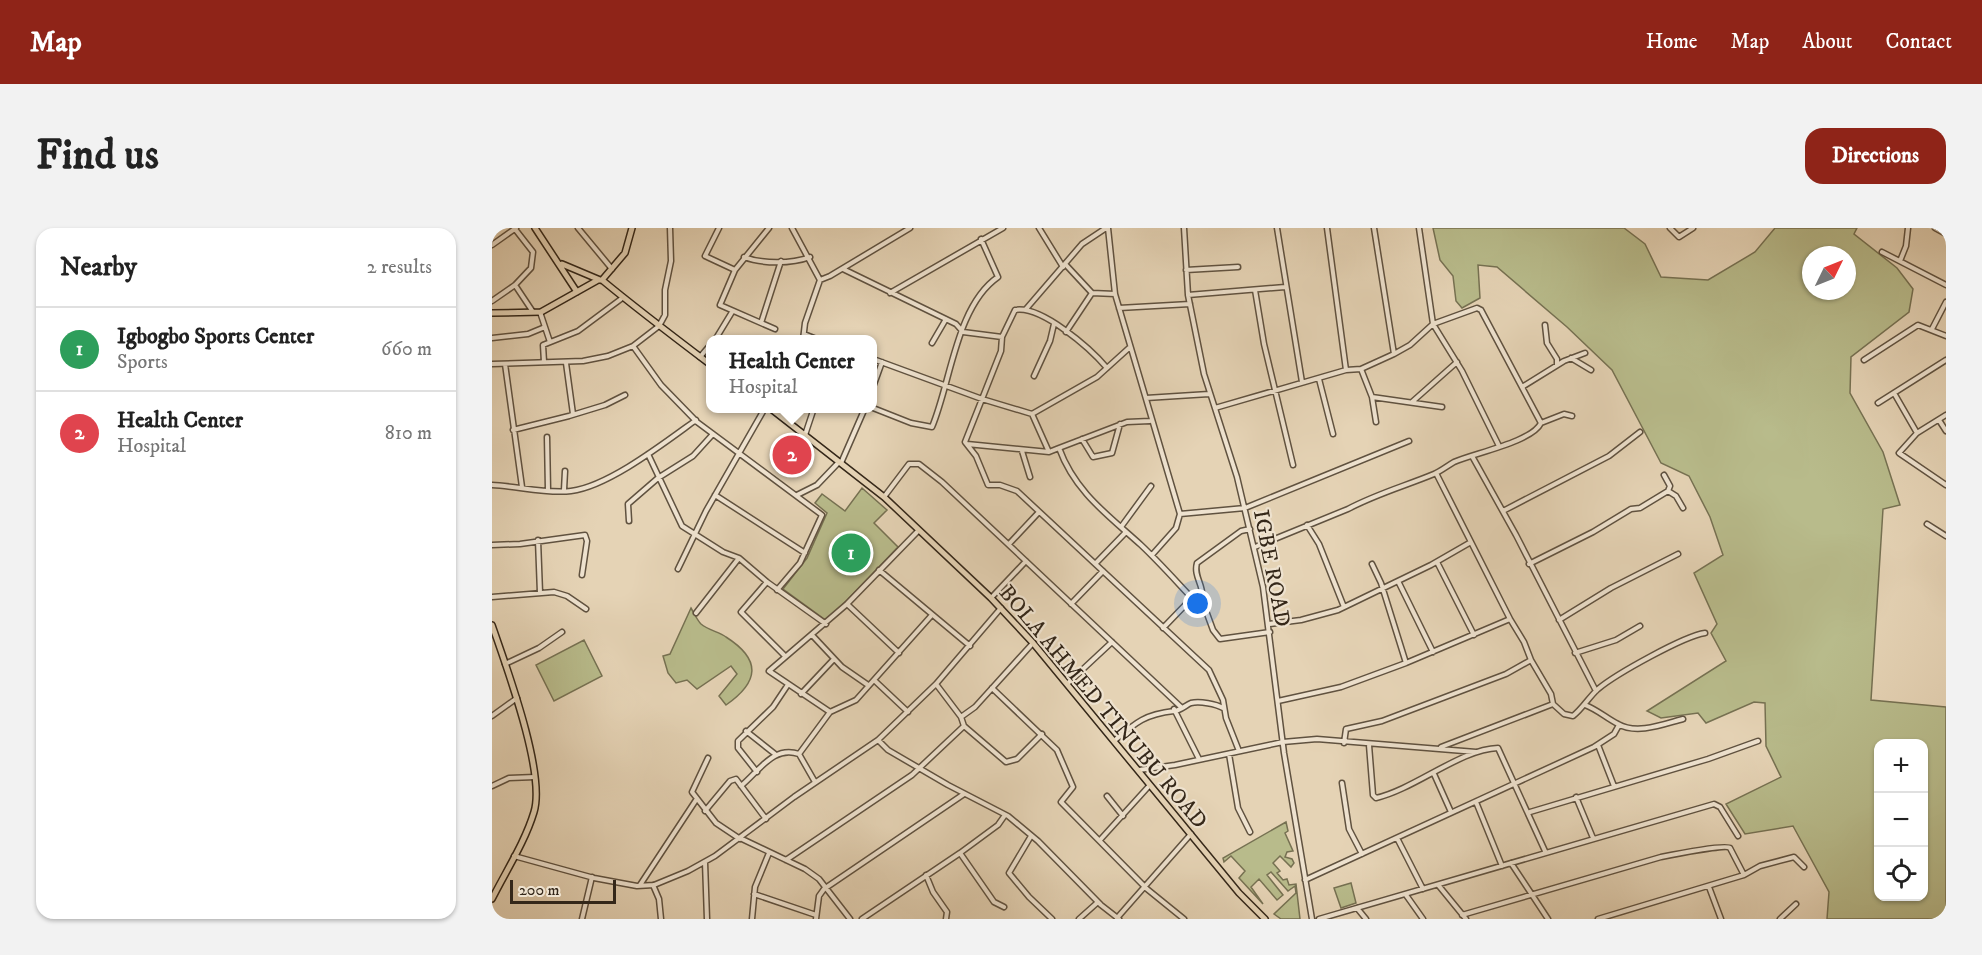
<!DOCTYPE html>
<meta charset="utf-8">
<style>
:root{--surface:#fff;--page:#f2f2f2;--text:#222;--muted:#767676;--line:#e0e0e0;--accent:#8f2418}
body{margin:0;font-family:"IM FELL DW Pica",serif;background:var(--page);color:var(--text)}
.controls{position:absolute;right:18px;bottom:18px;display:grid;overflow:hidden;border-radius:12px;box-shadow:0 2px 4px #0004}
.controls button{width:54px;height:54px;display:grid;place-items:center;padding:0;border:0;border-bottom:2px solid var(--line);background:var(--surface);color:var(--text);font:30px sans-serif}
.compass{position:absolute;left:1310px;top:18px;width:54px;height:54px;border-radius:50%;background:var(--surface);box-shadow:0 2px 4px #0004;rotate:47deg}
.scale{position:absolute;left:18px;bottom:15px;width:106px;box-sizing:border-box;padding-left:6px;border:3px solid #342719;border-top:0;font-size:16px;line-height:21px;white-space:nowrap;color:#342719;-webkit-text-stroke:4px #eee2cf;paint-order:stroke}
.you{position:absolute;left:706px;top:376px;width:21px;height:21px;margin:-15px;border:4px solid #fff;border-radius:50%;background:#1a73e8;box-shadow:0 0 0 9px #1a73e833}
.badge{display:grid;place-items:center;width:39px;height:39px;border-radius:50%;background:var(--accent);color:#fff;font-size:20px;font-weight:700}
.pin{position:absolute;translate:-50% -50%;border:3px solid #fff;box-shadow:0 2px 6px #0006}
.popup{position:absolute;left:214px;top:107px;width:171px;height:78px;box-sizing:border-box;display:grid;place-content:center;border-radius:12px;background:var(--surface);filter:drop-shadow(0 2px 4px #0005);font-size:20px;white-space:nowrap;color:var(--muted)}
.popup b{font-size:22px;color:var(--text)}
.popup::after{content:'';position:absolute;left:50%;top:100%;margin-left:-12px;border:12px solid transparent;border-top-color:var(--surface)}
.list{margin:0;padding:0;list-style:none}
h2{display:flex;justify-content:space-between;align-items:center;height:78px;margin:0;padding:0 24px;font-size:26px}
h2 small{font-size:20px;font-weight:400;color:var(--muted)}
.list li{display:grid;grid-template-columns:39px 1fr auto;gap:18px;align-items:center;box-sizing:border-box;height:84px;padding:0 24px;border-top:2px solid var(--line)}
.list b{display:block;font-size:22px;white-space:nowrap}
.list p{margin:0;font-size:20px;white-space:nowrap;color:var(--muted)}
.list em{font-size:20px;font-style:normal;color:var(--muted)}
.icon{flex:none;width:33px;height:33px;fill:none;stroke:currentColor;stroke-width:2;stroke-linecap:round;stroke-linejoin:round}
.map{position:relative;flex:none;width:1454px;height:691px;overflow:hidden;border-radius:18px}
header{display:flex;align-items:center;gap:36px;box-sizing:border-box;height:84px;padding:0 30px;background:var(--accent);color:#fff}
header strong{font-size:28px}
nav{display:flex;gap:33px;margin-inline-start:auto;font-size:21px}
.intro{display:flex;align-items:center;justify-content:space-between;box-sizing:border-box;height:144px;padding:0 36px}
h1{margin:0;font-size:42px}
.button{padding:15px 27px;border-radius:18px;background:var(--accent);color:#fff;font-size:21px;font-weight:700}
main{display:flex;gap:36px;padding:0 36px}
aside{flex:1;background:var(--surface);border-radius:18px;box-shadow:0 2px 4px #0004}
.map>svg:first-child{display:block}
</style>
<header>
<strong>Map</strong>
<nav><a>Home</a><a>Map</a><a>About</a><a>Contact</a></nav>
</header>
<div class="intro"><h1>Find us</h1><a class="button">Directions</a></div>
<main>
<aside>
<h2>Nearby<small>2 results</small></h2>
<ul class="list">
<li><span class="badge" style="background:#2e9e5b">1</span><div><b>Igbogbo Sports Center</b><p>Sports</p></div><em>660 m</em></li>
<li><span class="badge" style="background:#e0444e">2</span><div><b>Health Center</b><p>Hospital</p></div><em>810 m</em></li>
</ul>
</aside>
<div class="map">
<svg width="1454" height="691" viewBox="0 0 1454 691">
<rect width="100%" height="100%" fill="#e5d3b5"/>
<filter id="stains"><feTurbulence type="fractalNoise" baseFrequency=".00333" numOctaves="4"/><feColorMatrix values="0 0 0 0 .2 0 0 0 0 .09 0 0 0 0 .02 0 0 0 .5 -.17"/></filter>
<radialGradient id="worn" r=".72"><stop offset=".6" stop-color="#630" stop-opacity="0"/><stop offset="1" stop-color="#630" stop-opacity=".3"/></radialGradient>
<path fill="#b8bb8b" stroke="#767152" stroke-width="1.5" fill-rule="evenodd" d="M 941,0 L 1132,0 L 1153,16 L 1169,49 L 1216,52 L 1263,24 L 1283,0 L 1365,0 L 1362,6 L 1405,40 L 1421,61 L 1417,84 L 1359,129 L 1358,165 L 1391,224 L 1408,277 L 1391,281 L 1379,472 L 1454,479 L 1454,691 L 1335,691 L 1337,664 L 1301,598 L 1253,606 L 1234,576 L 1289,549 L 1274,518 L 1273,475 L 1262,474 L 1214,495 L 1206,485 L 1169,490 L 1155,483 L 1234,433 L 1219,405 L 1225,396 L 1202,345 L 1231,327 L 1218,289 L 1197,248 L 1169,235 L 1120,142 L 1075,99 L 1005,39 L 986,37 L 988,70 L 970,80 L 964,73 L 961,48 L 948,32 ZM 1319,27 L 1355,27 L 1355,63 L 1319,63 ZM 1386,516 L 1432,516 L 1432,668 L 1386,668 Z
M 370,260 L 395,282 L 382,295 L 406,319 L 335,393 L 291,361 L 315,330 L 335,285 L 323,275 L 330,266 L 353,283 Z
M 199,380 C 202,385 205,392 209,396 C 216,402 227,404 234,409 C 270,432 267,454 234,477 L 227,468 L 245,446 L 239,438 L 205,461 L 195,452 L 184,455 L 176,445 L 171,428 L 178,426 Z
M 92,412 L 110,448 L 62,473 L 44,437 Z
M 794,594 L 796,603 L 793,605 L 801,623 L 795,624 L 793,629 L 800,631 L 802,635 L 799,639 L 788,628 L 781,635 L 788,643 L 785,645 L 791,652 L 795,651 L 797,657 L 804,656 L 808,691 L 789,691 L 782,686 L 804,665 L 803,658 L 796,663 L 779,644 L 775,647 L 791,667 L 785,672 L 767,651 L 759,659 L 771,676 L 747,650 L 753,643 L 739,628 L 732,634 L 731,630 Z
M 859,655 L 864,675 L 849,680 L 842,660 Z"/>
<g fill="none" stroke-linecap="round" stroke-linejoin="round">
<defs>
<path id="minor" d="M 86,0 L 120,41
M 227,0 L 213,28 L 243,42
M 277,0 L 243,42 L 228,77 L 283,101
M 300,0 L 328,52 L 313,95 L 311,112
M 547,0 L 571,39
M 616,0 L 623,66 L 688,286 L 684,300 L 660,327
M 692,0 L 696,67 L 712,146 L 745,249 L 771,359 L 792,525 L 820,691
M 785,0 L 810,154
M 835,0 L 854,142
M 882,0 L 902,126
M 927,0 L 941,96 L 970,143 L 1007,218
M 1178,0 L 1187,9 L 1201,0
M 1443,0 L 1454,6
M 23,1 L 41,24 L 39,40 L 23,57 L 41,84
M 0,17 L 24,0
M 1390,24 L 1454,57
M 252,29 C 270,36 300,36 318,29
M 1408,33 L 1414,18 L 1416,0
M 574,37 L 600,65 L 623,66
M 351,41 L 464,96 L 471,104 L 510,109
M 694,42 L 746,39
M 328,52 L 338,48 L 418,0
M 763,62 L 772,116 L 801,237
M 398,65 L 511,0
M 696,67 L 793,59
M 0,73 L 23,57
M 627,80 L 698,76
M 534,81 L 590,16 L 614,0
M 48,84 L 58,114
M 269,95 L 289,33
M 1053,97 L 1055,115 L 1065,131 L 1065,137
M 1440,101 L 1454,74
M 574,104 L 600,65
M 312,106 L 327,112
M 0,110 L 36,106 L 53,99
M 223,112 L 240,84
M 440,115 L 454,91
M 141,118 L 169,157 L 205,194 L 330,287 L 308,335 L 285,362
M 208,129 L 219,116
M 1079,130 L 1099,142
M 381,131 L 490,171 L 540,186 L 605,149 L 637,120
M 1372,132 L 1426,97 L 1454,108
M 52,134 L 51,117 L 86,103 L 129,71
M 74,135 L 81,186
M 0,136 L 91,133 L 116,128 L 141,118 L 167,98 L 173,87 L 173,62 L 179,33 L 178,0
M 13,136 L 30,259
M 615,140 C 598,120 549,77 523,82 L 510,109 L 509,123 L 473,214 L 484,228 L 496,257 L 508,257 L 525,263 L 717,442 L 731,472 L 734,490 L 747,523
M 869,141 L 880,169 L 884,194
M 542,148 L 558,113 L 562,96
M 827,151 L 841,206
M 381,159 L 390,134
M 1030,159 L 1072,133 L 1093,125
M 1402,165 L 1425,205
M 880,169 L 950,179
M 654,170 L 717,166
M 920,174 L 965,134
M 1386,175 L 1454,132
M 381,180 L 419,195 L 440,199 C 459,154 464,78 506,49 L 489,11
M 723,180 L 854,142 L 869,141 L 902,126 L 918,117 L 941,96 L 985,80 L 989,82 L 1049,195 C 1040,214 982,225 962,234 C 955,238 949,243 942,246 C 913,258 884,266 856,281 L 763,319
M 1454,187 L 1425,205 L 1407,225 L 1454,257
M 1447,192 L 1454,203
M 1049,195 L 1072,186 L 1080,188
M 21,202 L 77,188 L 113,177 L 133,167
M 313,207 L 322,180
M 55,209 L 56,262
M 590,211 L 601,229 L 620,225 L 628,196
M 475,216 L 557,224 L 540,186
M 567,220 L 635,194 L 658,193
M 530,223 L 538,249
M 557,224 L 567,220 C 583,264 616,287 649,317 C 667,334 683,352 700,370 L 710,372 L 721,402 L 728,411 L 778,404
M 156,226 L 190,298 L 231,324 L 247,330 L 275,354 L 334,396
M 980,228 L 1024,307 L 1104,463
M 349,235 L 373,180
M 944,245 L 1018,391 L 1032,414 L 1039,432 L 1059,466 L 1061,476 L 1072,486 L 1081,488 C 1091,480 1097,469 1106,461 C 1124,446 1192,408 1213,405
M 1172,247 L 1178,258 L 1176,263
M 0,257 C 25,258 54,266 79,263 C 117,258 172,215 204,192
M 72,262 L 73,243
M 223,267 L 313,325
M 305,267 L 325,257 L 347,234
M 392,269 L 417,236 L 427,236 L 450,254 L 690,480
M 1011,283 L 1117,228 L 1148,204
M 688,286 L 753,280 L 917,213
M 137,293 L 136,276 L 166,250 L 201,228 L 221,206
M 1435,296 L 1454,308
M 815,297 L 827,316 L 852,379
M 629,299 L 659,258
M 46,312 L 48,365
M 517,316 L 547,284
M 0,317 L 28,316 L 93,307 L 95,313 L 90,347
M 945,334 L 982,407
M 604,335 L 634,304
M 880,336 L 889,355 L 914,435
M 1037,336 L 1101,304 L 1139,281 L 1148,280 L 1176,263 L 1184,268 L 1191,280
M 186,341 L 214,283 L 273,180
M 387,342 L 478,418
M 906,353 L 941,424
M 275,354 L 249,384 L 292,427
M 0,369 L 62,364 L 75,368 L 94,381
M 499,370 L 534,333
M 710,372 C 713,358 701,349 705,335 L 749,303 L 758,301
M 355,376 L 407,425
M 579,376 L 611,343
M 204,385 L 247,330
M 1067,392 L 1119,360 L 1186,326
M 777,396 L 809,392 L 846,382 L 939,337 L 979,314
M 671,400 L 700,370
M 320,407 L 350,439 L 376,457
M 1083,425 L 1124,412 L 1148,398
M 13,436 L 47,420 L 70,404
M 382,452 L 416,484
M 444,456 L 469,489 L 472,498 L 514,534 L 525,531 L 550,506
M 575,456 L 620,414
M 500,460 L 565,522 L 581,559 L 569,574 L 655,661 L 692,691
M 309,466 L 342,431
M 786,473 L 849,459 L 914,435 L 1018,391
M 1093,477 C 1106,482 1114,490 1126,496 C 1145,507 1172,496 1191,491
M 682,481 L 707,531
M 338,484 L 277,443 L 355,376 L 426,303
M 0,488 L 25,470
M 469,489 L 483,479 L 541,415
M 254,503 L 283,526
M 386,512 L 396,522 L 456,557 L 516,588 L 546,613 L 609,677 L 627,691
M 622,513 C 644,494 654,486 682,483 C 688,483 694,477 699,475 C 708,473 724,476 731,480
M 852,515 L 854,501 L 890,493 L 1014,446 L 1039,432
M 877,517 L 881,567 L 884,570 C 923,561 969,521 1006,520 L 1053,623
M 1106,517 L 1122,558
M 949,519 L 1061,476
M 307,526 L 338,484 L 364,472 L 439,388
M 737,526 L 746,580 L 758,604
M 216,530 L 200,564 L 224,595 L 248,611
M 647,542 L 683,537 L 791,514 L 825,511 L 984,524
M 265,544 L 246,520 L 246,513 L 281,479 L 295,458
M 942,546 L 959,584
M 850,555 L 857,601 L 870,626
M 0,558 L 17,550 L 43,549
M 249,558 C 268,542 282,517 307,526 L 323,554
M 615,568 L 631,588
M 1084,569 L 1101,610
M 984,574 L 1010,638
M 213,583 L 238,553 L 244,551 L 274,591
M 1038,584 L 1216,531 L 1266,513
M 539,608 L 517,645 L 537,669 L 560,691
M 248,610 L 313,641 L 327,651 L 358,691
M 905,610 L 931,661
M 608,612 L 657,558
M 468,625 L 502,674 L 512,679
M 22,628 L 102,650 L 145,658 L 162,657 L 196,643 L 223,628 L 302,569 L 386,512 L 444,456 L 509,380
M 294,632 L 420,547 L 472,498
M 213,634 L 215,691
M 1019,635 L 1056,691
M 434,647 L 441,664 L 455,684 L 454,691
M 813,652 L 1102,519 L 1122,506 L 1127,497
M 148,657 L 204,572
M 161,657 L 167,671 L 169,691
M 947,658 L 974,691
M 1217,659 L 1229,691
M 262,666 L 324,687
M 914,667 L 931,691
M 865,680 L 874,691
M 970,687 L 1169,629 C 1179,627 1234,616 1238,620 L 1252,647
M 625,690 L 699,606
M 90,691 L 100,649
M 260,691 L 263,659 L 277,625
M 324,691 L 327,668 L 332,661 L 472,566
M 370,691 L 468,625 L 506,597 L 513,587
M 587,691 L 606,674
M 827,691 L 1222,576 L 1228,579 L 1246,608
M 1106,691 L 1252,647 L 1268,638 L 1302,629 L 1312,639
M 1288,691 L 1304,676"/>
<path id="major" d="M 43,0 L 85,64
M 70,36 L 108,52
M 110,52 C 145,81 182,109 219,137
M 110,52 L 133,25 L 140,0
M 0,85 L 49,84 L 106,52
M 278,180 L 392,269 L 499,370 L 541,415 L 747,665 L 773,691
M 0,397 C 14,438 54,545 42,584 C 33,614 14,643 0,671"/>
</defs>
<use href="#minor" stroke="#605240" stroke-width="7"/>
<use href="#major" stroke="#342719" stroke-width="8"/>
<use href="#minor" stroke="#eee2cf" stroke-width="4"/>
<use href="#major" stroke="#e5d3b5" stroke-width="5"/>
</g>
<g text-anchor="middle" stroke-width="4.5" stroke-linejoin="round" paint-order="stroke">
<g font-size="22" fill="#342719" stroke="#eee2cf">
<text transform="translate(781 340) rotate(79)" y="8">IGBE ROAD</text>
<text transform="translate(612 478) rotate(50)" y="8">BOLA AHMED TINUBU ROAD</text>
</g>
</g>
<rect width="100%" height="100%" filter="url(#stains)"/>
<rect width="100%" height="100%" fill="url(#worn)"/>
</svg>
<div class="controls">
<button>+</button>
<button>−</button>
<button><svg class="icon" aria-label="locate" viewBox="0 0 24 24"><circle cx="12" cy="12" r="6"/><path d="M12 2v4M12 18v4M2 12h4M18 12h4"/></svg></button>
</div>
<svg class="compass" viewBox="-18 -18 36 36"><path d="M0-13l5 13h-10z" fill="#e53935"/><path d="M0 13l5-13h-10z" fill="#767676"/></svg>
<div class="scale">200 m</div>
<div class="you"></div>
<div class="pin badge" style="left:359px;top:325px;background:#2e9e5b">1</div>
<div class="pin badge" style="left:300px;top:227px;background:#e0444e">2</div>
<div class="popup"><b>Health Center</b>Hospital</div>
</div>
</main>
